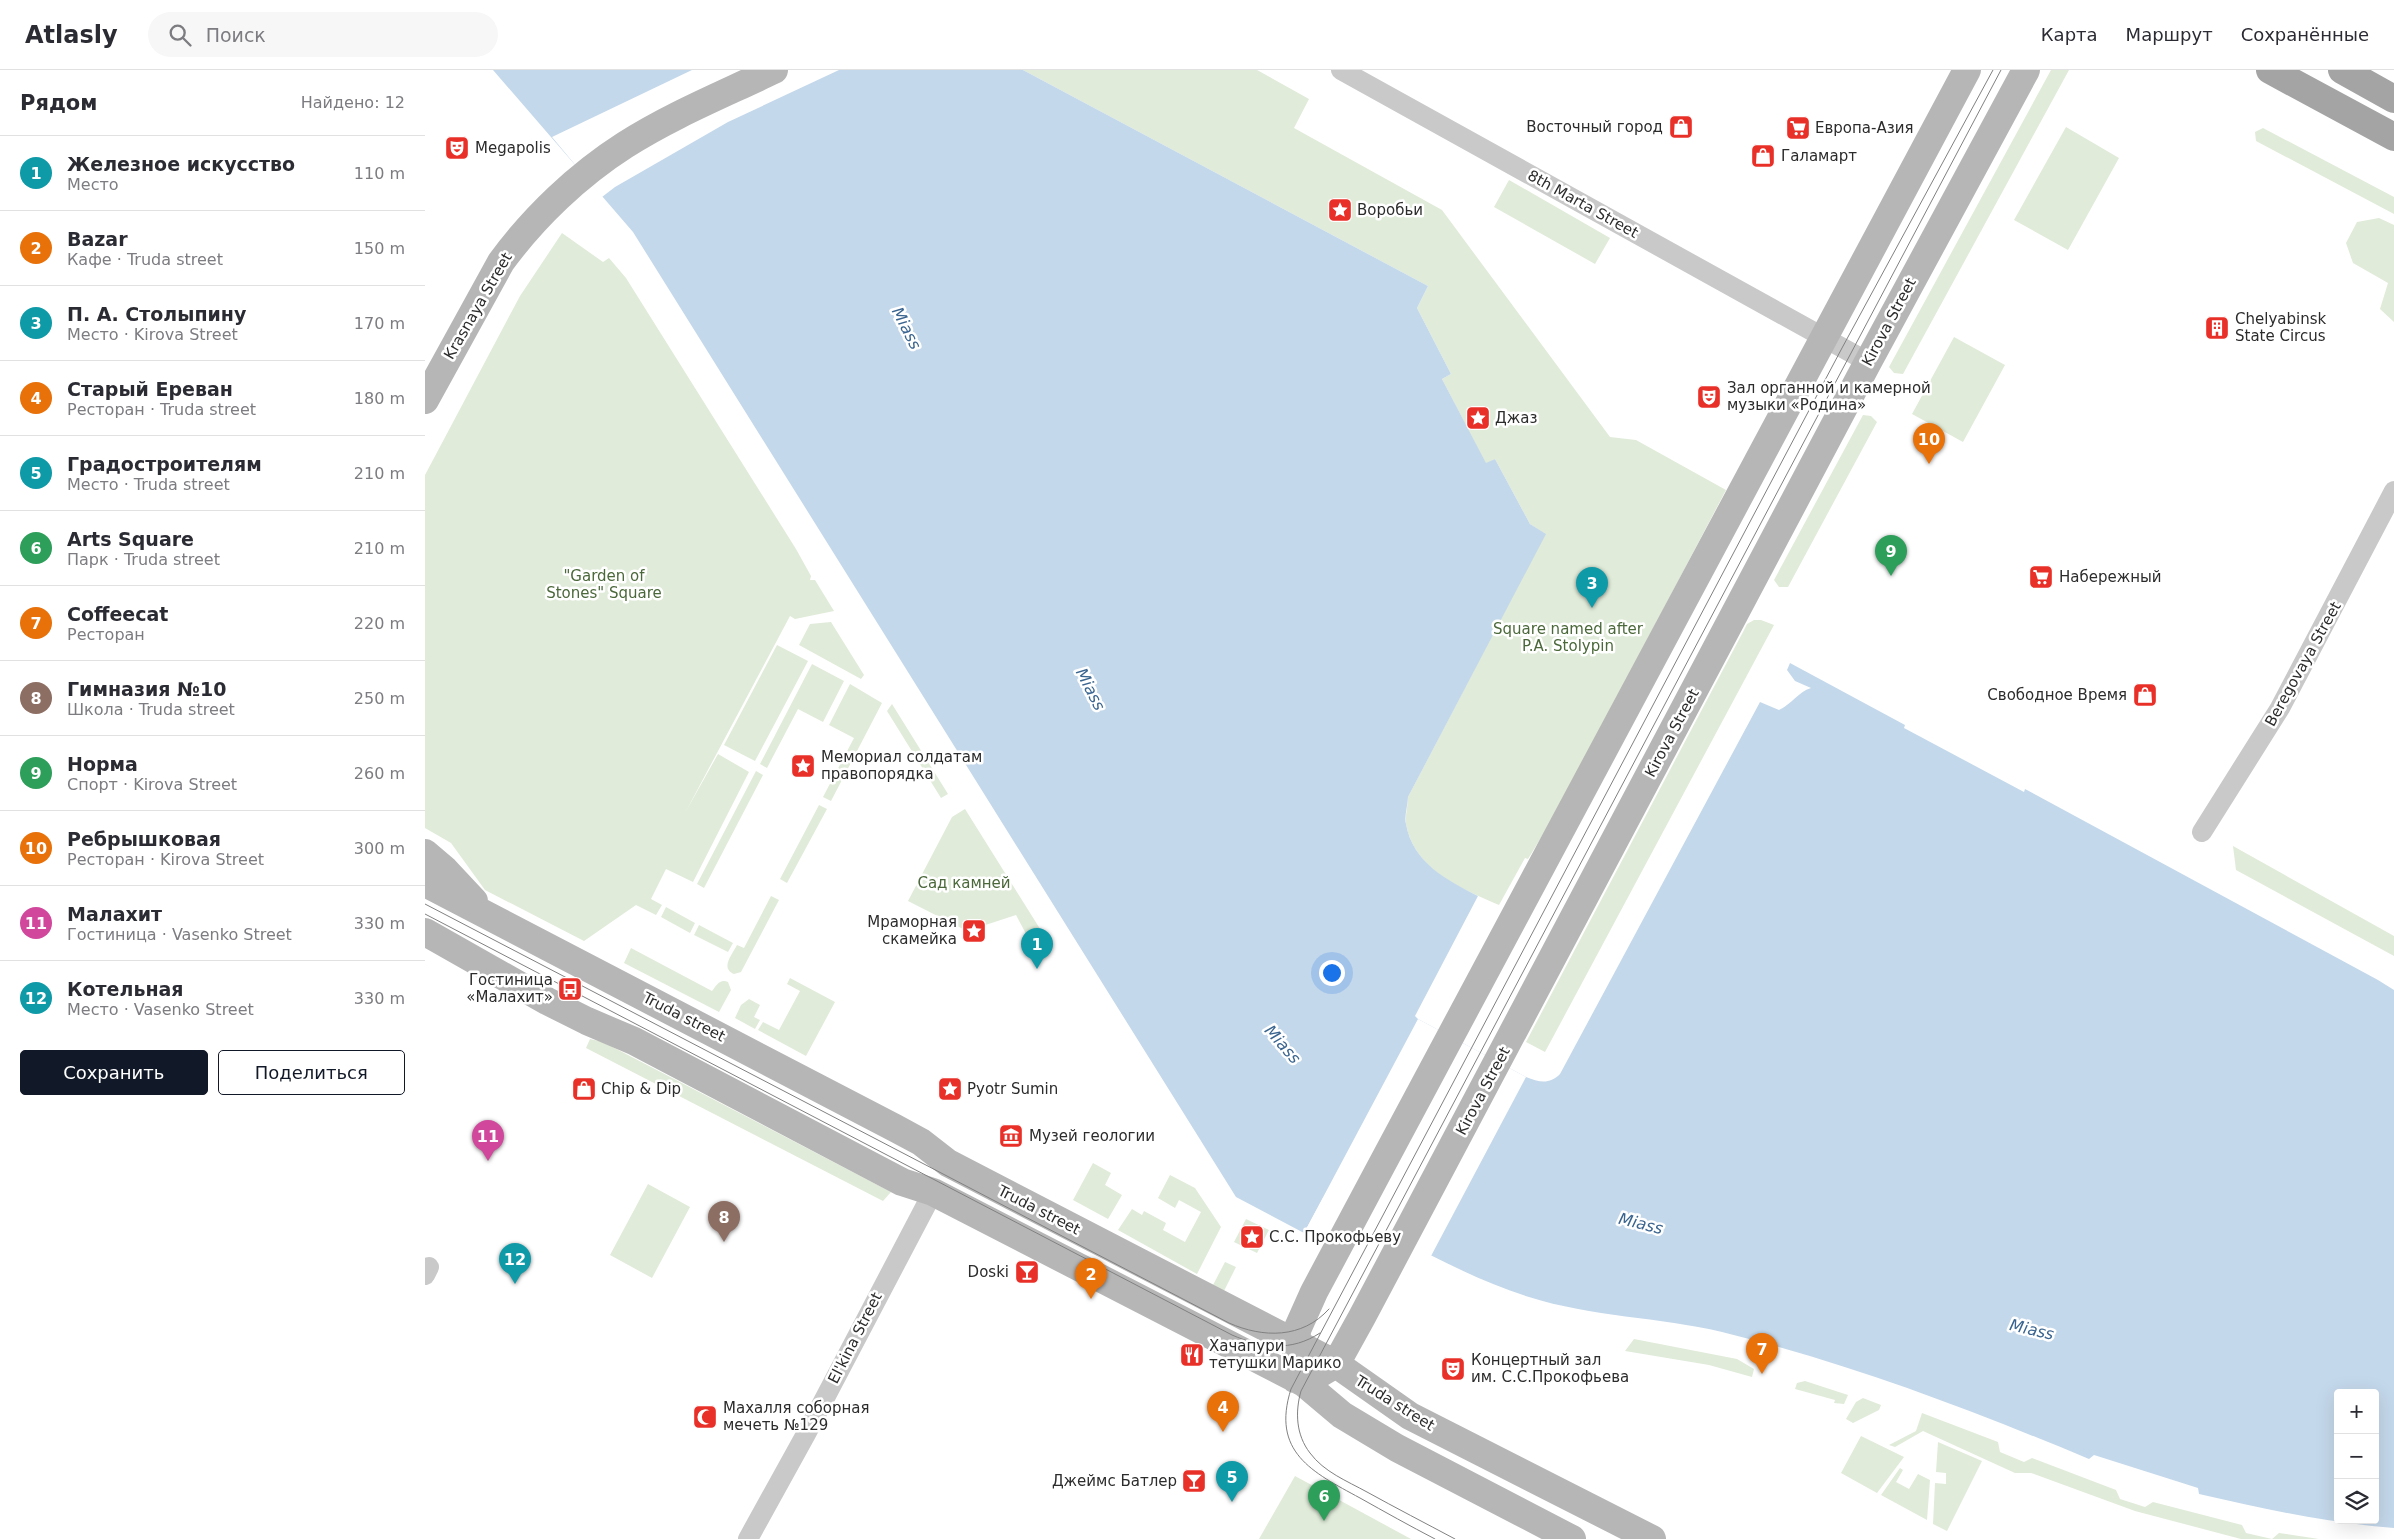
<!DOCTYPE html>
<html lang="ru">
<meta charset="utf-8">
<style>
:root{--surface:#fff;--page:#f7f7f7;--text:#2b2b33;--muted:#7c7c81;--line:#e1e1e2;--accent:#111827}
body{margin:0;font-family:"DejaVu Sans",sans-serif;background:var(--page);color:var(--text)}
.controls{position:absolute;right:15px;bottom:15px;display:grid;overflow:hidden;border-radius:5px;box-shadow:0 5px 20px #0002}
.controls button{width:45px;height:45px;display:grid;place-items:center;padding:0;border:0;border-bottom:1px solid var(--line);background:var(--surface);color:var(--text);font:25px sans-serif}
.you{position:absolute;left:906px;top:902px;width:18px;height:18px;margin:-12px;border:4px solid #fff;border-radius:50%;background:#1a73e8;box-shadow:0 0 0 8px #1a73e833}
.badge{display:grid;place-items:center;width:32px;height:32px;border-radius:50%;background:var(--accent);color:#fff;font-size:16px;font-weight:700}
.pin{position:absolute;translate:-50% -41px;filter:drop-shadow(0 1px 2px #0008)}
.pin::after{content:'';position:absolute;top:26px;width:18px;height:15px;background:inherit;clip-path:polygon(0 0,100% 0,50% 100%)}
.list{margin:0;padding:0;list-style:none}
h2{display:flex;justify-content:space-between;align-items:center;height:65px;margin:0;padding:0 20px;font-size:21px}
h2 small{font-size:16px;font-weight:400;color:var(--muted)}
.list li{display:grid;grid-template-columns:32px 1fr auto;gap:15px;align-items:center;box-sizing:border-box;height:75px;padding:0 20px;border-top:1px solid var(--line)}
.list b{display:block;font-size:19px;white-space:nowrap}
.list p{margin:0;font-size:16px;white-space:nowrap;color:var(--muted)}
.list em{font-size:16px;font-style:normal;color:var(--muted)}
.actions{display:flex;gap:10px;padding:15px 20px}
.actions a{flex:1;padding:11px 0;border:1px solid var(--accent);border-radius:5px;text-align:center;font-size:18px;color:var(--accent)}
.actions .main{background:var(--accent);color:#fff}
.icon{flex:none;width:28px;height:28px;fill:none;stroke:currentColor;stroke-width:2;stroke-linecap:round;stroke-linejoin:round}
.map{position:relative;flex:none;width:1969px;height:1469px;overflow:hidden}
header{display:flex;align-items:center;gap:30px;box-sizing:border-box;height:70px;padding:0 25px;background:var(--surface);border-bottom:1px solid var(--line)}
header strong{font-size:24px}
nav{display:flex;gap:28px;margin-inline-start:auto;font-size:18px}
.search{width:350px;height:45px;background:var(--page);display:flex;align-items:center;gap:12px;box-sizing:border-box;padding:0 18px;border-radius:28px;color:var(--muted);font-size:19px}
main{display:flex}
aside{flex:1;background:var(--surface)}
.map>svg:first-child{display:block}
</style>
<header>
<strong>Atlasly</strong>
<div class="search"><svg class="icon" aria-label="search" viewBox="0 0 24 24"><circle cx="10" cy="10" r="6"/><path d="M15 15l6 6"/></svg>Поиск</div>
<nav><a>Карта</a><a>Маршрут</a><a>Сохранённые</a></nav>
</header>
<main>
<aside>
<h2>Рядом<small>Найдено: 12</small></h2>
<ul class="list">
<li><span class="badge" style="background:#0f9aa8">1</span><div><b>Железное искусство</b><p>Место</p></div><em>110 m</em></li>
<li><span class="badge" style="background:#e8710a">2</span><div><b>Bazar</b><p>Кафе · Truda street</p></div><em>150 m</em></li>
<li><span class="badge" style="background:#0f9aa8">3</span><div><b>П. А. Столыпину</b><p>Место · Kirova Street</p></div><em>170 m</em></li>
<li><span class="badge" style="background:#e8710a">4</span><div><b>Старый Ереван</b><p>Ресторан · Truda street</p></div><em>180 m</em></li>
<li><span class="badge" style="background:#0f9aa8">5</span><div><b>Градостроителям</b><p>Место · Truda street</p></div><em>210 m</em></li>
<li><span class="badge" style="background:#2e9e5b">6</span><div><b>Arts Square</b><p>Парк · Truda street</p></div><em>210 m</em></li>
<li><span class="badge" style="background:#e8710a">7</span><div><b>Coffeecat</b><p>Ресторан</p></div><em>220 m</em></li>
<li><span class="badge" style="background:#8d6e63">8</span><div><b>Гимназия №10</b><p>Школа · Truda street</p></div><em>250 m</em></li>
<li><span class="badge" style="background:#2e9e5b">9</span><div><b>Норма</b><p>Спорт · Kirova Street</p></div><em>260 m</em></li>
<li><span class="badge" style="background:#e8710a">10</span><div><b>Ребрышковая</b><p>Ресторан · Kirova Street</p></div><em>300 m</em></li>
<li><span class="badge" style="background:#d1479c">11</span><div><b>Малахит</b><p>Гостиница · Vasenko Street</p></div><em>330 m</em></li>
<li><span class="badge" style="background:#0f9aa8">12</span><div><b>Котельная</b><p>Место · Vasenko Street</p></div><em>330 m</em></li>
</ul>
<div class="actions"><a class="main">Сохранить</a><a>Поделиться</a></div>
</aside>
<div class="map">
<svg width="1969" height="1469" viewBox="0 0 1969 1469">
<rect width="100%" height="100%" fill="#fff"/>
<path fill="#e0ebd9" d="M 598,0 L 832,0 L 884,29 L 869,58 L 1017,140 L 1185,367 L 1211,370 L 1301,420 L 1131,743 L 1103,789 L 1100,788 L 1074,835 C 1037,819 989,800 981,754 C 980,746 983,735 983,727 L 1120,464 L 1105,454 L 1070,389 L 1061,394 L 1017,309 L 1026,304 L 992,238 L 1003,216 Z
M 1626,0 L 1644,0 L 1478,304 L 1469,303 L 1464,297 Z
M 1641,57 L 1694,88 L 1643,180 L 1589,150 Z
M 1838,58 L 1969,127 L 1969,144 L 1831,71 L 1830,62 Z
M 1084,110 L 1185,168 L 1170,194 L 1069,137 Z
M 1954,148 L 1969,155 L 1969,252 L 1955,239 L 1963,213 L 1928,193 L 1921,173 L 1932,152 Z
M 137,163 L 178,192 L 184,188 L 201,208 L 371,479 L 386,506 L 385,510 L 390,510 L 409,541 L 370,549 L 365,546 L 260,743 L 293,684 L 324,702 L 268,812 L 241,799 L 226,829 L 237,835 L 231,845 L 211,835 L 159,871 L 60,820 L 26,773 L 0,758 L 0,405 L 95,226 Z
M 1529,267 L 1580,295 L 1538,372 L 1487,344 Z
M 1438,345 L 1446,346 L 1452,352 L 1363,517 L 1354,517 L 1349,510 Z
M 1329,550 L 1336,550 L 1349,555 L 1120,982 L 1101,972 L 1318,562 L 1322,554 Z
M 406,552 L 439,605 L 436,609 L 374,575 L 385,554 Z
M 352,575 L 383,591 L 330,691 L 299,675 Z
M 387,594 L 419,611 L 398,652 L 373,639 L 342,698 L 335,694 Z
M 425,614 L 457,633 L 406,731 L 398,727 L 429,668 L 404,655 Z
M 467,634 L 523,724 L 516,728 L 462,641 Z
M 331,701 L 338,705 L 279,818 L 272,814 Z
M 394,735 L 402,739 L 362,813 L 355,809 Z
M 540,739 L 622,870 L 623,870 L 608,877 L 591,845 L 542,861 L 483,831 L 527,747 Z
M 1808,776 L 1969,866 L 1969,886 L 1811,800 Z
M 346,826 L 354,830 L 316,902 L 309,904 C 295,898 307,885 312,875 L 319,878 Z
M 241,837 L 270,853 L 265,863 L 236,847 Z
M 274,855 L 308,873 L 303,882 L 269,865 Z
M 206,878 L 287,921 C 291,916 295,908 303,912 L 306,920 L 294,942 L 199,893 Z
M 365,908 L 410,932 L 381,986 L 333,960 L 338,952 L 354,960 L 375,921 L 362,914 Z
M 324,929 L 335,935 L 329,947 L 335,950 L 330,959 L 310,948 L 316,935 Z
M 165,969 L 178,972 L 466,1122 L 458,1131 L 161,978 Z
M 668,1093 L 686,1103 L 680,1115 L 697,1125 L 683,1149 L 648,1130 Z
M 745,1105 L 770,1118 L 796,1157 L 772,1204 L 693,1160 L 707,1139 L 717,1145 L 719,1141 L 741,1153 L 738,1160 L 760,1172 L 776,1142 L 754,1130 L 750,1138 L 733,1128 Z
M 223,1114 L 265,1137 L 227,1208 L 185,1185 Z
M 821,1149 L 844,1160 L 832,1183 L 809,1172 Z
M 800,1192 L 811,1197 L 799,1221 L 788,1215 Z
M 1209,1269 L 1312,1289 L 1329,1299 L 1327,1307 L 1284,1295 L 1200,1281 Z
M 1380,1311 L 1423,1325 L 1419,1334 L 1409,1333 L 1410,1330 L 1370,1319 L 1372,1313 Z
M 1438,1328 L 1456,1335 L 1454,1340 L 1428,1353 L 1421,1349 L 1431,1332 Z
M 1497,1343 L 1573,1372 L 1575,1382 L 1599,1392 L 1607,1388 L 1691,1420 L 1695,1429 L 1720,1437 L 1728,1432 L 1817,1455 L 1821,1463 L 1847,1469 L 1854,1463 L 1894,1469 L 1816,1469 L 1710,1441 L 1606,1403 L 1590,1403 L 1498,1361 L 1470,1377 L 1464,1375 L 1491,1361 Z
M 1436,1366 L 1479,1387 L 1452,1423 L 1416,1403 Z
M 1513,1372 L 1557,1391 L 1522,1461 L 1508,1454 L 1510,1413 L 1521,1414 L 1521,1403 L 1511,1402 Z
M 1475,1398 L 1478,1400 L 1471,1412 L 1484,1419 L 1493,1404 L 1505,1410 L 1502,1450 L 1456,1425 Z
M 870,1406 L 986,1469 L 834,1469 Z"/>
<path fill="#c4d8eb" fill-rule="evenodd" d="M 68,0 L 598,0 L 1003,216 L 992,238 L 1026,304 L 1017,309 L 1061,393 L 1070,389 L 1105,454 L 1121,464 L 983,727 C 983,735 979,746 981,754 C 988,793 1022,810 1053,826 L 990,946 L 993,949 L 1101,1007 C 1114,1012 1124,1015 1135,1004 L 1335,632 L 1354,640 C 1367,634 1373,622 1386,618 L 1370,611 L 1362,600 L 1365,593 L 1480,655 L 1479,658 L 1599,722 L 1600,719 L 1953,910 L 1969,920 L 1969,1458 C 1903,1453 1839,1439 1774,1424 L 1773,1418 L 1669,1385 L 1664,1389 C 1544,1339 1424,1293 1297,1262 C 1234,1247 1167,1247 1104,1227 C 1036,1206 962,1161 898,1128 L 879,1163 L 811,1127 L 208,162 ZM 1913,1323 L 1950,1323 L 1950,1450 L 1913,1450 Z"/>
<path fill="#fff" d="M 267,0 L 414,0 L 303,52 L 190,117 L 177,127 L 127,67 Z
M 993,949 L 1101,1007 L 1006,1186 L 899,1131 L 882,1164 L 879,1163 Z"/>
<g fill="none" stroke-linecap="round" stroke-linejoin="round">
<path stroke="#c9c9c9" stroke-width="20" d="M 916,0 L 1443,292
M 1777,762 L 1855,638 L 1969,421
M 0,1205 L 4,1197
M 323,1469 L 381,1364 L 508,1122"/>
<path stroke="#b6b6b6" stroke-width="28" d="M 0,330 L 76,192 C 109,147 153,105 200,75 C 247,45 299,24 349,0
M 0,783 L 20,800 L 49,831
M 0,813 L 470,1058 L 496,1072 L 523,1093 L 911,1294 L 985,1346 L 1227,1469
M 0,862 L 122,931 L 162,951 L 209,971 L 477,1112 L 508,1122 L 879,1313 L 917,1345 L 972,1378 L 1147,1469
M 870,1309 L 872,1260 L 889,1222 C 1106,814 1327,408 1542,0
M 879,1313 L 911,1294 L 937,1247 L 1443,292 L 1601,0"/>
<path stroke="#a4a4a4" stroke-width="28" d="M 1845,0 L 1969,67
M 1917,0 L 1969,29"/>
<path stroke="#818181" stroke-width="1" d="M 0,834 L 804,1253 C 838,1268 877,1269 904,1239
M 0,844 L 807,1265 C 837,1278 866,1282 895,1263
M 1010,1469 C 985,1456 960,1442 935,1428 C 887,1402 846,1382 866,1319 L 1417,278 L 1568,0
M 1030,1469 C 1000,1453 971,1438 942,1422 C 922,1411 899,1402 885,1383 C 871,1365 870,1342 876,1321 L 1576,0"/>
</g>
<defs>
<symbol id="shop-square" viewBox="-11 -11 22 22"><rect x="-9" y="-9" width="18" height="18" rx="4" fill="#e93028" stroke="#fff"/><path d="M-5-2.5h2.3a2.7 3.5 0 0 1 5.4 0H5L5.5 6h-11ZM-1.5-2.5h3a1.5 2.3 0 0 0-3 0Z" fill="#fff"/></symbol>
<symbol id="supermarket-square" viewBox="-11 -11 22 22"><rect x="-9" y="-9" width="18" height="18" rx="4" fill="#e93028" stroke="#fff"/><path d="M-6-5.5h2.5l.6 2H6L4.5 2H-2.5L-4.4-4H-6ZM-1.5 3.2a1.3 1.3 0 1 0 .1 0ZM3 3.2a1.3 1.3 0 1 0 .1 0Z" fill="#fff"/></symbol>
<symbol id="theatre-square" viewBox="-11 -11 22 22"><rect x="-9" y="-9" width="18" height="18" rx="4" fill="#e93028" stroke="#fff"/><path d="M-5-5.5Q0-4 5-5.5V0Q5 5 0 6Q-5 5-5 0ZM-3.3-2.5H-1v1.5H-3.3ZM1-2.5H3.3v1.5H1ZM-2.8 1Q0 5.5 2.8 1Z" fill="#fff"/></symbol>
<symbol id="sight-square" viewBox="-11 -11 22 22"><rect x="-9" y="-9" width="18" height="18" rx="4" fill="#e93028" stroke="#fff"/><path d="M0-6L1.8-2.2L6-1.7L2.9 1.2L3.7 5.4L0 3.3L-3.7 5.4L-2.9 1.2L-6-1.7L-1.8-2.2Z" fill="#fff"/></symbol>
<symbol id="building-square" viewBox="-11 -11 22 22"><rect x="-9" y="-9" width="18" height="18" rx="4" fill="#e93028" stroke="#fff"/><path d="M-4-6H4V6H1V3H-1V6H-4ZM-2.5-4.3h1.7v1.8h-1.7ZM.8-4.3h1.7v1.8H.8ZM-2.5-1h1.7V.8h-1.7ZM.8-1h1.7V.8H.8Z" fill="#fff"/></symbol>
<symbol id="bus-square" viewBox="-11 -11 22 22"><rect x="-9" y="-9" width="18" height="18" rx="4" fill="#e93028" stroke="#fff"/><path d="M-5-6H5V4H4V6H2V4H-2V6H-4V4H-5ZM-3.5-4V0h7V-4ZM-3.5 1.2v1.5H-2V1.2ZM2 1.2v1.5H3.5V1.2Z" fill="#fff"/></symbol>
<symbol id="museum-square" viewBox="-11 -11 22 22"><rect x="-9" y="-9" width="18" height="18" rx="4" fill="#e93028" stroke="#fff"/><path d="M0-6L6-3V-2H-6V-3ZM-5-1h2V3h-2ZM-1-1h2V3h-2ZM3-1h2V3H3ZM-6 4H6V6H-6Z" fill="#fff"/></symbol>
<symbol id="bar-square" viewBox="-11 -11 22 22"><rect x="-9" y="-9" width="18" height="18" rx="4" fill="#e93028" stroke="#fff"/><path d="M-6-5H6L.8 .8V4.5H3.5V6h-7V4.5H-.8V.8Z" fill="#fff"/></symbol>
<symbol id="restaurant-square" viewBox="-11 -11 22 22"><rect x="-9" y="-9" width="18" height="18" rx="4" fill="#e93028" stroke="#fff"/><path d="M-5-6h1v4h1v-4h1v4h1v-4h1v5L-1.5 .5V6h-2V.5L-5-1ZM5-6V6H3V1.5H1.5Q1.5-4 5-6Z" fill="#fff"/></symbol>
<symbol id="mosque-square" viewBox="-11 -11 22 22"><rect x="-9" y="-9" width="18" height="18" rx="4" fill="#e93028" stroke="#fff"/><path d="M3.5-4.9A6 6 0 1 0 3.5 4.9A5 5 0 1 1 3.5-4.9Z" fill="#fff"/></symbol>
</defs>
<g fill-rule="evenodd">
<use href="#shop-square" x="1242" y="43" width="28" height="28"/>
<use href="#supermarket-square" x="1359" y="44" width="28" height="28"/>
<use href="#theatre-square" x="18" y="64" width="28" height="28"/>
<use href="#shop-square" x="1324" y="72" width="28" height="28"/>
<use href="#sight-square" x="901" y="126" width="28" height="28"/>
<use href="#building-square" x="1778" y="244" width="28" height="28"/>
<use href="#theatre-square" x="1270" y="313" width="28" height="28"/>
<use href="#sight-square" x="1039" y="334" width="28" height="28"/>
<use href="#supermarket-square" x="1602" y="493" width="28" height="28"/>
<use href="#shop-square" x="1706" y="611" width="28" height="28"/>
<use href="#sight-square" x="364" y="682" width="28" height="28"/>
<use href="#sight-square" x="535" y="847" width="28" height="28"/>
<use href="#bus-square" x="131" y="905" width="28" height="28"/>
<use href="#shop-square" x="145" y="1005" width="28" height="28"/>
<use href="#sight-square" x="511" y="1005" width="28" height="28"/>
<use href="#museum-square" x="572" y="1052" width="28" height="28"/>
<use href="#sight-square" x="813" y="1153" width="28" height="28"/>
<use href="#bar-square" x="588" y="1188" width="28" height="28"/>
<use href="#restaurant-square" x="753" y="1271" width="28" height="28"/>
<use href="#theatre-square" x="1014" y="1285" width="28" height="28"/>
<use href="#mosque-square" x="266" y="1333" width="28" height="28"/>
<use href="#bar-square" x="755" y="1397" width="28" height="28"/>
</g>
<g text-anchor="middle" stroke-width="5" stroke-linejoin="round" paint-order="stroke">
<g font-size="15" fill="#2c2c2c" stroke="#fff" text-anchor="start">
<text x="1238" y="62" text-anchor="end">Восточный город</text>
<text x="1390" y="63">Европа-Азия</text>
<text x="50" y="83">Megapolis</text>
<text x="1356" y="91">Галамарт</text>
<text x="932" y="145">Воробьи</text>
<text x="1810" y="254">Chelyabinsk<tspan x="1810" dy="17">State Circus</tspan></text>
<text x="1302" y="323">Зал органной и камерной<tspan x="1302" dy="17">музыки «Родина»</tspan></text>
<text x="1070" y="353">Джаз</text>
<text x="1634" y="512">Набережный</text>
<text x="1702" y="630" text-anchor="end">Свободное Время</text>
<text x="396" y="692">Мемориал солдатам<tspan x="396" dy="17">правопорядка</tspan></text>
<text x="532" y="857" text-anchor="end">Мраморная<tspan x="532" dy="17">скамейка</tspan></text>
<text x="128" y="915" text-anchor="end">Гостиница<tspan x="128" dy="17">«Малахит»</tspan></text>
<text x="176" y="1024">Chip &amp; Dip</text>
<text x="542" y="1024">Pyotr Sumin</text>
<text x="604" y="1071">Музей геологии</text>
<text x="844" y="1172">С.С. Прокофьеву</text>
<text x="584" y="1207" text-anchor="end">Doski</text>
<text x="784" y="1281">Хачапури<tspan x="784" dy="17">тетушки Марико</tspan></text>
<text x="1046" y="1295">Концертный зал<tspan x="1046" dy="17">им. С.С.Прокофьева</tspan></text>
<text x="298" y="1343">Махалля соборная<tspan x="298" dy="17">мечеть №129</tspan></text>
<text x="752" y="1416" text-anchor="end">Джеймс Батлер</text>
</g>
<g font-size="15" fill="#2c2c2c" stroke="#fff">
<text transform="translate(1158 134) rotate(29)" y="5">8th Marta Street</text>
<text transform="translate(53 236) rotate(-60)" y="5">Krasnaya Street</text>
<text transform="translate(1464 252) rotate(-62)" y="5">Kirova Street</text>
<text transform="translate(1878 594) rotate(-61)" y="5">Beregovaya Street</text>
<text transform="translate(1247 663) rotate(-62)" y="5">Kirova Street</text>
<text transform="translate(259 947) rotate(27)" y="5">Truda street</text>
<text transform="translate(1058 1021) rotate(-62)" y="5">Kirova Street</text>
<text transform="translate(614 1140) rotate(27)" y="5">Truda street</text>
<text transform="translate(430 1268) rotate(-63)" y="5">El'kina Street</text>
<text transform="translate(970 1333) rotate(32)" y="5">Truda street</text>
</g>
<g font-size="15" fill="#4a6839" stroke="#fff">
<text x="179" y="511">"Garden of<tspan x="179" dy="17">Stones" Square</tspan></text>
<text x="1143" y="564">Square named after<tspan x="1143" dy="17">P.A. Stolypin</tspan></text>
<text x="539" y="818">Сад камней</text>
</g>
<g font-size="16" font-style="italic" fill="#39648f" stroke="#fff">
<text transform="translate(482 258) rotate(63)" y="6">Miass</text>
<text transform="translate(666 619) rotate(63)" y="6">Miass</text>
<text transform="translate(858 974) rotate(49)" y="6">Miass</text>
<text transform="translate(1216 1153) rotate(14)" y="6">Miass</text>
<text transform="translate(1607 1259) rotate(13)" y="6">Miass</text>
</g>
</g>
</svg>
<div class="controls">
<button>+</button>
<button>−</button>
<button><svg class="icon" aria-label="layers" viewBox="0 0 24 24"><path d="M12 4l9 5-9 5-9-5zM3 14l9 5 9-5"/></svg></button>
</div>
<div class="you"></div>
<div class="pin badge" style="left:612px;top:899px;background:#0f9aa8">1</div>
<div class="pin badge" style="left:666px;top:1229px;background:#e8710a">2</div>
<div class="pin badge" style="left:1167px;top:538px;background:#0f9aa8">3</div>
<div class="pin badge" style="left:798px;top:1362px;background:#e8710a">4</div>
<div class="pin badge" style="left:807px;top:1432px;background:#0f9aa8">5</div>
<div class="pin badge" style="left:899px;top:1451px;background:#2e9e5b">6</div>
<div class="pin badge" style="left:1337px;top:1304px;background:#e8710a">7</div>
<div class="pin badge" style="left:299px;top:1172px;background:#8d6e63">8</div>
<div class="pin badge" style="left:1466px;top:506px;background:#2e9e5b">9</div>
<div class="pin badge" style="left:1504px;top:394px;background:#e8710a">10</div>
<div class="pin badge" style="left:63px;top:1091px;background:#d1479c">11</div>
<div class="pin badge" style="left:90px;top:1214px;background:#0f9aa8">12</div>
</div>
</main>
